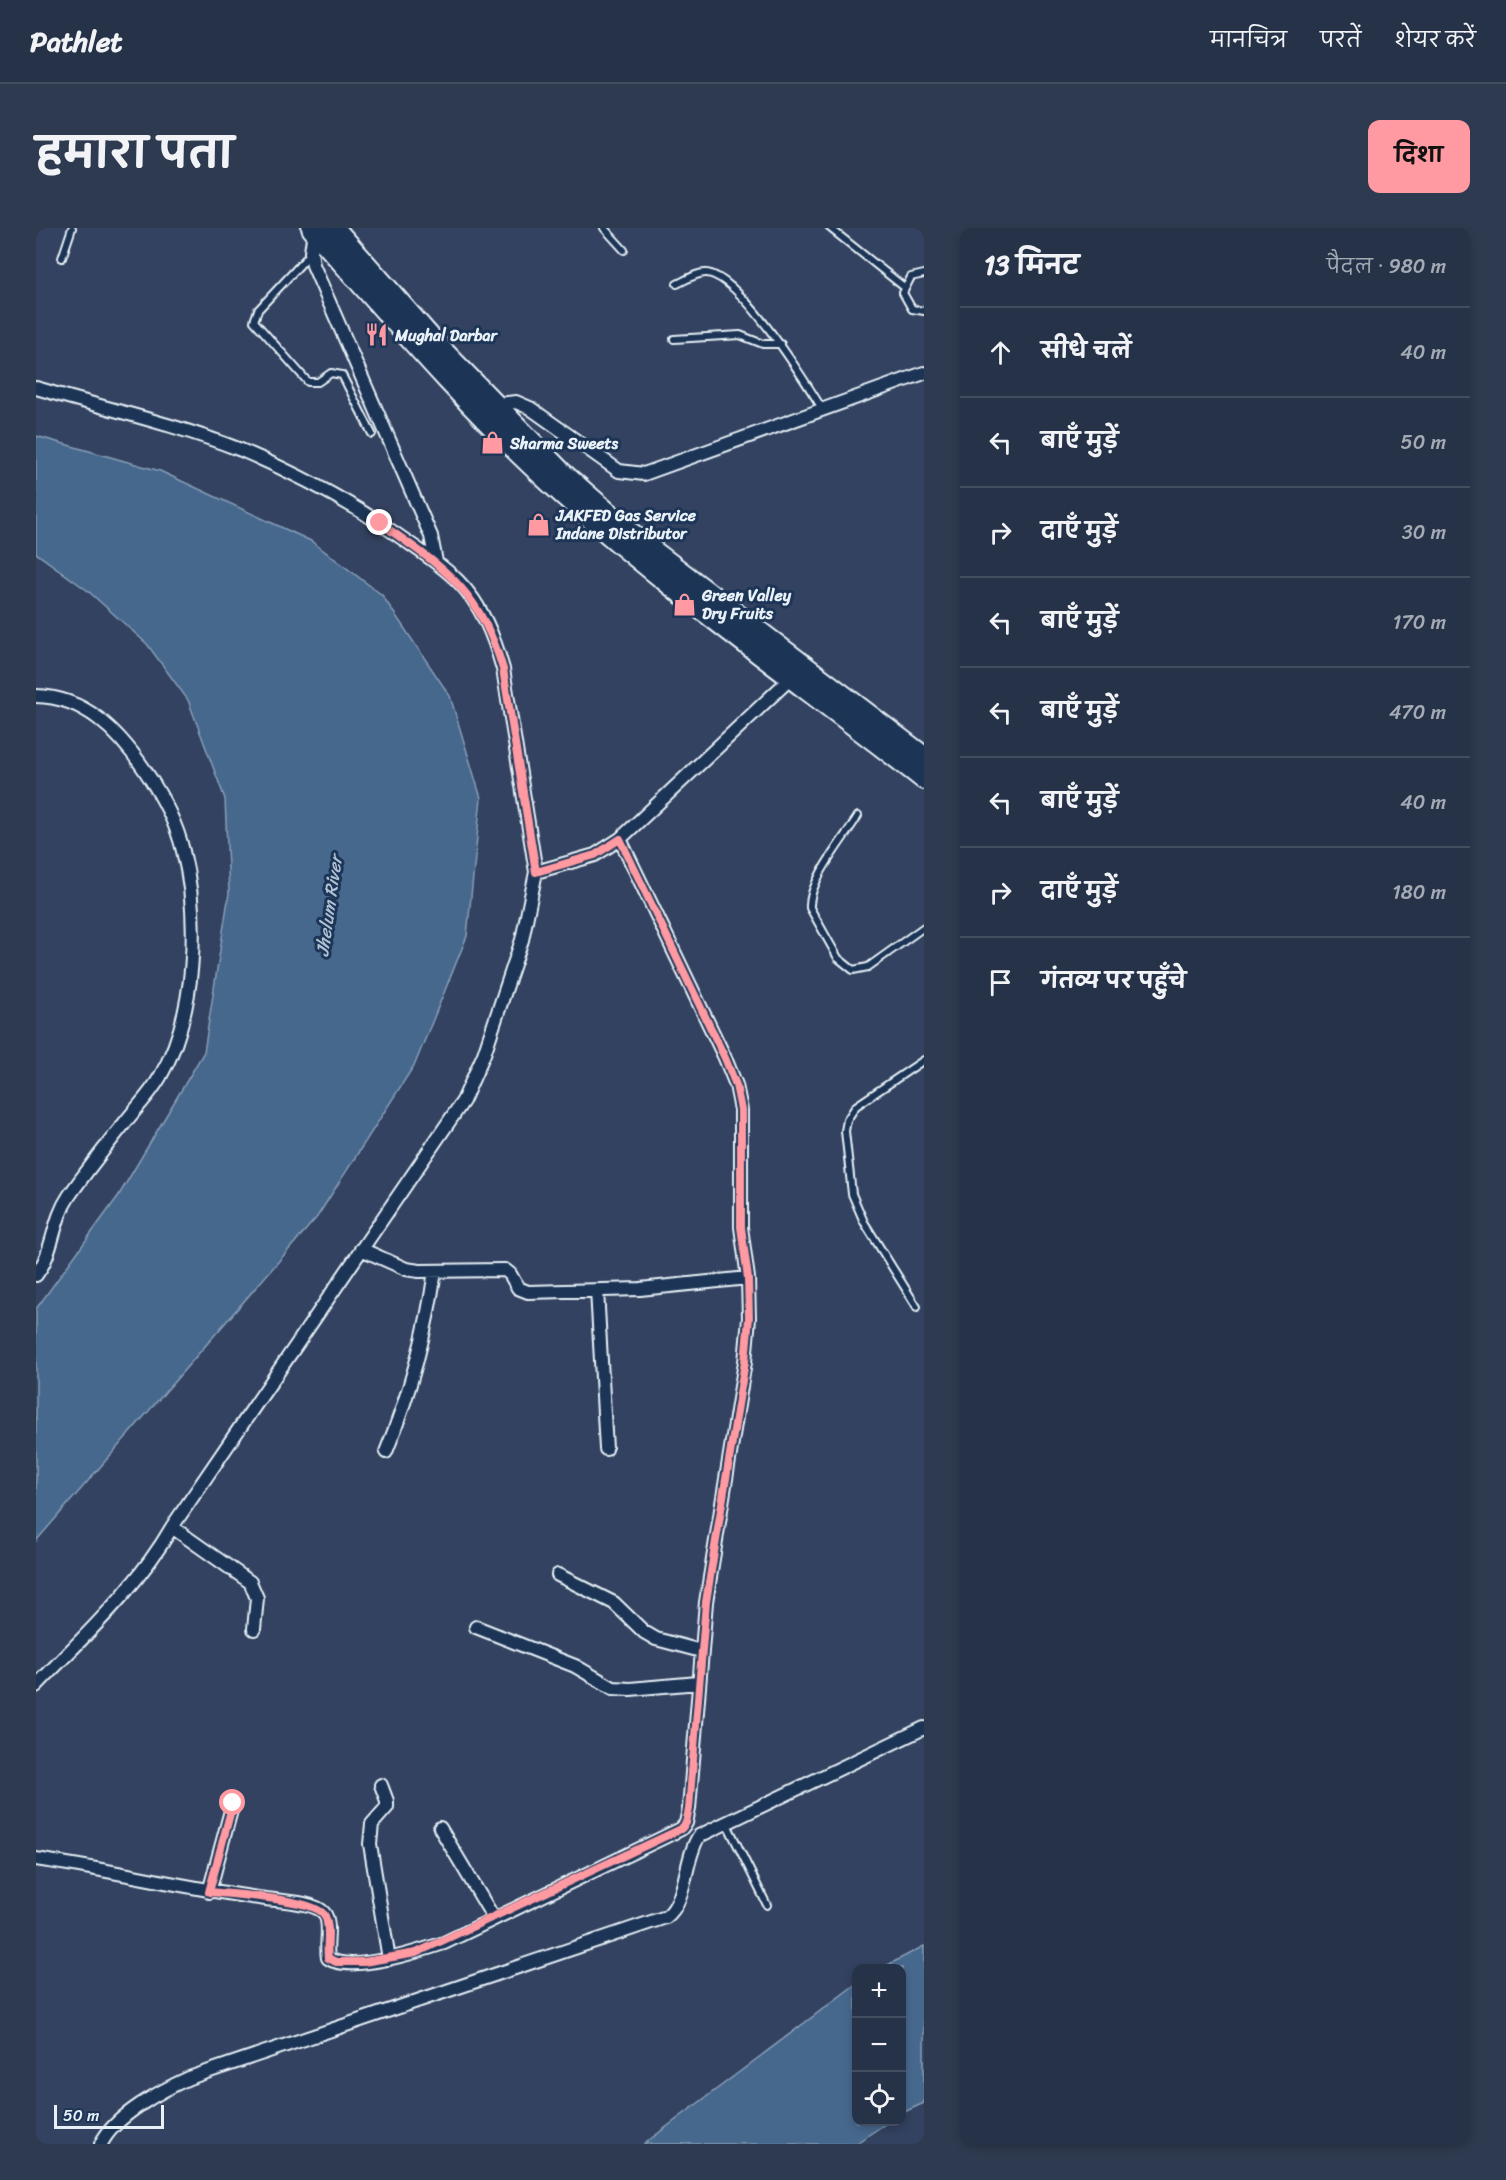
<!DOCTYPE html>
<html lang="hi">
<meta charset="utf-8">
<style>
:root{--surface:#263248;--page:#2e3a4f;--text:#f1f3f6;--muted:#a4aab4;--line:#424d60;--accent:#ff9aa2}
body{margin:0;font-family:Sriracha,"Playpen Sans Deva",sans-serif;background:var(--page);color:var(--text)}
.controls{position:absolute;right:18px;bottom:18px;display:grid;overflow:hidden;border-radius:12px;box-shadow:0 3px 9px #0003}
.controls button{width:54px;height:54px;display:grid;place-items:center;padding:0;border:0;border-bottom:2px solid var(--line);background:var(--surface);color:var(--text);font:30px sans-serif}
.scale{position:absolute;left:18px;bottom:15px;width:110px;box-sizing:border-box;padding-left:6px;border:3px solid #e8f1f8;border-top:0;font-size:16px;line-height:21px;white-space:nowrap;color:#e8f1f8;-webkit-text-stroke:4px #1d3557;paint-order:stroke}
.stop{position:absolute;width:18px;height:18px;margin:-14px;border:4px solid #ff9aa2;border-radius:50%;background:#fff}
.stop.end{background:#ff9aa2;border-color:#fff;box-shadow:0 2px 6px #0008}
.list{margin:0;padding:0;list-style:none}
h2{display:flex;justify-content:space-between;align-items:center;height:78px;margin:0;padding:0 24px;font-size:26px}
h2 small{font-size:20px;font-weight:400;color:var(--muted)}
.list li{display:grid;grid-template-columns:39px 1fr auto;gap:18px;align-items:center;box-sizing:border-box;height:90px;padding:0 24px;border-top:2px solid var(--line)}
.list b{display:block;font-size:22px;white-space:nowrap}
.list em{font-size:20px;font-style:normal;color:var(--muted)}
.icon{flex:none;width:33px;height:33px;fill:none;stroke:currentColor;stroke-width:2;stroke-linecap:round;stroke-linejoin:round}
.map{position:relative;flex:none;width:888px;height:1916px;overflow:hidden;border-radius:12px}
header{display:flex;align-items:center;gap:36px;box-sizing:border-box;height:84px;padding:0 30px;background:var(--surface);border-bottom:2px solid var(--line)}
header strong{font-size:28px}
nav{display:flex;gap:33px;margin-inline-start:auto;font-size:21px}
.intro{display:flex;align-items:center;justify-content:space-between;box-sizing:border-box;height:144px;padding:0 36px}
h1{margin:0;font-size:42px}
.button{padding:15px 27px;border-radius:12px;background:var(--accent);color:#111;font-size:21px;font-weight:700}
main{display:flex;gap:36px;padding:0 36px}
aside{flex:1;background:var(--surface);border-radius:12px;box-shadow:0 3px 9px #0003}
.map>svg:first-child{display:block}
</style>
<header>
<strong>Pathlet</strong>
<nav><a>मानचित्र</a><a>परतें</a><a>शेयर करें</a></nav>
</header>
<div class="intro"><h1>हमारा पता</h1><a class="button">दिशा</a></div>
<main>
<div class="map">
<svg width="888" height="1916" viewBox="0 0 888 1916">
<rect width="100%" height="100%" fill="#334260"/>
<filter id="ink" filterUnits="userSpaceOnUse"><feTurbulence type="fractalNoise" baseFrequency=".0167" numOctaves="2"/><feDisplacementMap in="SourceGraphic" scale="12" xChannelSelector="R" yChannelSelector="G"/><feConvolveMatrix kernelMatrix="1 2 1 2 8 2 1 2 1" color-interpolation-filters="sRGB"/></filter>
<g filter="url(#ink)">
<path fill="#46688d" stroke="#879fb8" stroke-width="1.5" d="M 0,208 L 124,243 L 275,313 L 346,367 L 414,468 L 445,570 L 431,708 L 379,836 L 281,989 L 0,1313 L 0,1081 L 83,967 L 168,824 L 193,665 L 189,571 L 152,472 L 111,416 L 52,363 L 0,325 Z
M 888,1718 L 888,1875 L 866,1885 L 866,1740 L 846,1740 Z
M 820,1756 L 820,1894 L 852,1894 L 819,1916 L 608,1916 Z"/>
<g fill="none" stroke-linecap="round" stroke-linejoin="round">
<defs>
<path id="service" d="M 568,0 L 588,22
M 794,0 L 868,59
M 275,25 L 222,82 L 218,93 L 272,154 L 282,154 L 295,145 L 306,147 L 336,206
M 26,30 L 36,0
M 888,46 L 875,49 L 867,65 L 876,81 L 888,83
M 641,56 C 650,52 661,44 671,45 C 705,49 769,153 787,182
M 638,111 L 704,107 L 727,116 L 745,116
M 822,588 C 808,611 772,653 774,680 L 802,730 L 817,742 L 832,739 L 888,699
M 881,1079 L 828,994 L 816,966 L 809,903 L 811,892 L 820,878 L 888,832
M 690,1594 L 731,1677"/>
<path id="minor" d="M 278,3 L 275,24 L 277,37 L 395,308 L 400,334
M 0,160 C 68,180 139,196 205,222 C 259,245 312,273 360,306 C 381,321 404,335 422,353 C 446,377 458,409 467,441 L 500,644 L 486,712 L 448,826 L 427,873 L 136,1299 C 101,1360 49,1407 0,1458
M 455,177 L 480,174 L 494,180 L 583,243 L 608,246 L 888,145
M 0,468 C 49,469 82,503 108,541 C 125,566 140,593 147,623 C 164,691 160,787 124,849 C 115,865 102,878 91,892 C 71,917 51,942 33,968 C 16,993 18,1024 0,1047
M 500,644 L 559,627 L 584,611 L 756,449
M 325,1021 L 370,1041 L 383,1043 L 469,1042 L 474,1046 L 482,1060 L 492,1064 L 604,1061 L 712,1050
M 561,1062 L 570,1221
M 350,1224 C 374,1165 390,1107 399,1043
M 136,1299 L 214,1354 L 221,1370 L 218,1401
M 522,1347 L 578,1375 L 608,1404 L 620,1411 L 665,1423
M 440,1399 L 539,1438 L 577,1460 L 594,1461 L 662,1455
M 345,1557 L 351,1573 L 351,1579 L 336,1596 L 334,1616 L 353,1731
M 404,1600 L 457,1689
M 0,1631 C 77,1642 153,1661 230,1671 C 244,1673 279,1674 288,1685 C 296,1695 289,1717 292,1730 C 314,1746 384,1723 408,1715 L 645,1601 L 650,1595 L 653,1581 L 670,1374 L 709,1134 L 713,1090 L 712,1050 L 705,999 L 705,882 L 700,857 L 689,830 L 584,611
M 173,1664 L 197,1575
M 65,1916 C 78,1888 126,1862 153,1850 L 630,1689 C 651,1674 648,1631 663,1608 L 888,1500"/>
<path id="trunk" d="M 276,0 C 354,88 431,179 518,258 C 634,364 764,454 888,551
M 298,0 L 400,116 L 525,244 L 604,313 L 888,529"/>
</defs>
<use href="#service" stroke="#e8f1f8" stroke-width="10"/>
<use href="#minor" stroke="#e8f1f8" stroke-width="16"/>
<use href="#trunk" stroke="#e8f1f8" stroke-width="24"/>
<use href="#service" stroke="#1d3557" stroke-width="6"/>
<use href="#minor" stroke="#1d3557" stroke-width="12"/>
<use href="#trunk" stroke="#1d3557" stroke-width="20"/>
</g>
</g>
<g fill="none" stroke-linecap="round" stroke-linejoin="round" filter="url(#ink)">
<path stroke="#ff9aa2" stroke-width="8" d="M 197,1575 L 173,1664 C 193,1666 282,1671 289,1688 C 295,1700 290,1716 292,1730 L 300,1734 L 328,1734 L 380,1725 L 645,1601 L 650,1595 L 653,1581 L 670,1374 L 709,1134 L 713,1090 L 712,1050 L 705,999 L 705,882 L 700,857 L 689,830 L 584,611 L 559,627 L 500,644 L 467,441 C 444,362 408,340 344,295"/>
</g>
<defs>
<symbol id="restaurant-bare" viewBox="-9 -9 18 18"><path d="M-5-6h1v4h1v-4h1v4h1v-4h1v5L-1.5 .5V6h-2V.5L-5-1ZM5-6V6H3V1.5H1.5Q1.5-4 5-6Z" fill="#ff9aa2" stroke="#1d3557" stroke-width="2.5" paint-order="stroke"/></symbol>
<symbol id="shop-bare" viewBox="-9 -9 18 18"><path d="M-5-2.5h2.3a2.7 3.5 0 0 1 5.4 0H5L5.5 6h-11ZM-1.5-2.5h3a1.5 2.3 0 0 0-3 0Z" fill="#ff9aa2" stroke="#1d3557" stroke-width="2.5" paint-order="stroke"/></symbol>
</defs>
<g fill-rule="evenodd">
<use href="#restaurant-bare" x="324" y="90" width="33" height="33"/>
<use href="#shop-bare" x="440" y="198" width="33" height="33"/>
<use href="#shop-bare" x="486" y="280" width="33" height="33"/>
<use href="#shop-bare" x="632" y="360" width="33" height="33"/>
</g>
<g text-anchor="middle" stroke-width="6" stroke-linejoin="round" paint-order="stroke">
<g font-size="16" font-weight="bold" fill="#e8f1f8" stroke="#1d3557" text-anchor="start">
<text x="359" y="113">Mughal Darbar</text>
<text x="474" y="221">Sharma Sweets</text>
<text x="520" y="293">JAKFED Gas Service<tspan x="520" dy="18">Indane Distributor</tspan></text>
<text x="666" y="373">Green Valley<tspan x="666" dy="18">Dry Fruits</tspan></text>
</g>
<g font-size="18" font-style="italic" fill="#afc1d3" stroke="#1d3557">
<text transform="translate(293 678) rotate(-82)" y="6">Jhelum River</text>
</g>
</g>
</svg>
<div class="controls">
<button>+</button>
<button>−</button>
<button><svg class="icon" aria-label="locate" viewBox="0 0 24 24"><circle cx="12" cy="12" r="6"/><path d="M12 2v4M12 18v4M2 12h4M18 12h4"/></svg></button>
</div>
<div class="scale">50 m</div>
<div class="stop" style="left:197px;top:1575px"></div>
<div class="stop end" style="left:344px;top:295px"></div>
</div>
<aside>
<h2>13 मिनट<small>पैदल · 980 m</small></h2>
<ul class="list">
<li><svg class="icon" aria-label="ahead" viewBox="0 0 24 24"><path d="M12 20V5M6 11l6-6 6 6"/></svg><div><b>सीधे चलें</b></div><em>40 m</em></li>
<li><svg class="icon" aria-label="left" viewBox="0 0 24 24"><path d="M17 20v-9H6M10 6l-5 5 5 5"/></svg><div><b>बाएँ मुड़ें</b></div><em>50 m</em></li>
<li><svg class="icon" aria-label="right" viewBox="0 0 24 24"><path d="M7 20v-9h11M14 6l5 5-5 5"/></svg><div><b>दाएँ मुड़ें</b></div><em>30 m</em></li>
<li><svg class="icon" aria-label="left" viewBox="0 0 24 24"><path d="M17 20v-9H6M10 6l-5 5 5 5"/></svg><div><b>बाएँ मुड़ें</b></div><em>170 m</em></li>
<li><svg class="icon" aria-label="left" viewBox="0 0 24 24"><path d="M17 20v-9H6M10 6l-5 5 5 5"/></svg><div><b>बाएँ मुड़ें</b></div><em>470 m</em></li>
<li><svg class="icon" aria-label="left" viewBox="0 0 24 24"><path d="M17 20v-9H6M10 6l-5 5 5 5"/></svg><div><b>बाएँ मुड़ें</b></div><em>40 m</em></li>
<li><svg class="icon" aria-label="right" viewBox="0 0 24 24"><path d="M7 20v-9h11M14 6l5 5-5 5"/></svg><div><b>दाएँ मुड़ें</b></div><em>180 m</em></li>
<li><svg class="icon" aria-label="arrive" viewBox="0 0 24 24"><path d="M6 21V4h12l-3 4 3 4H6"/></svg><div><b>गंतव्य पर पहुँचे</b></div></li>
</ul>
</aside>
</main>
